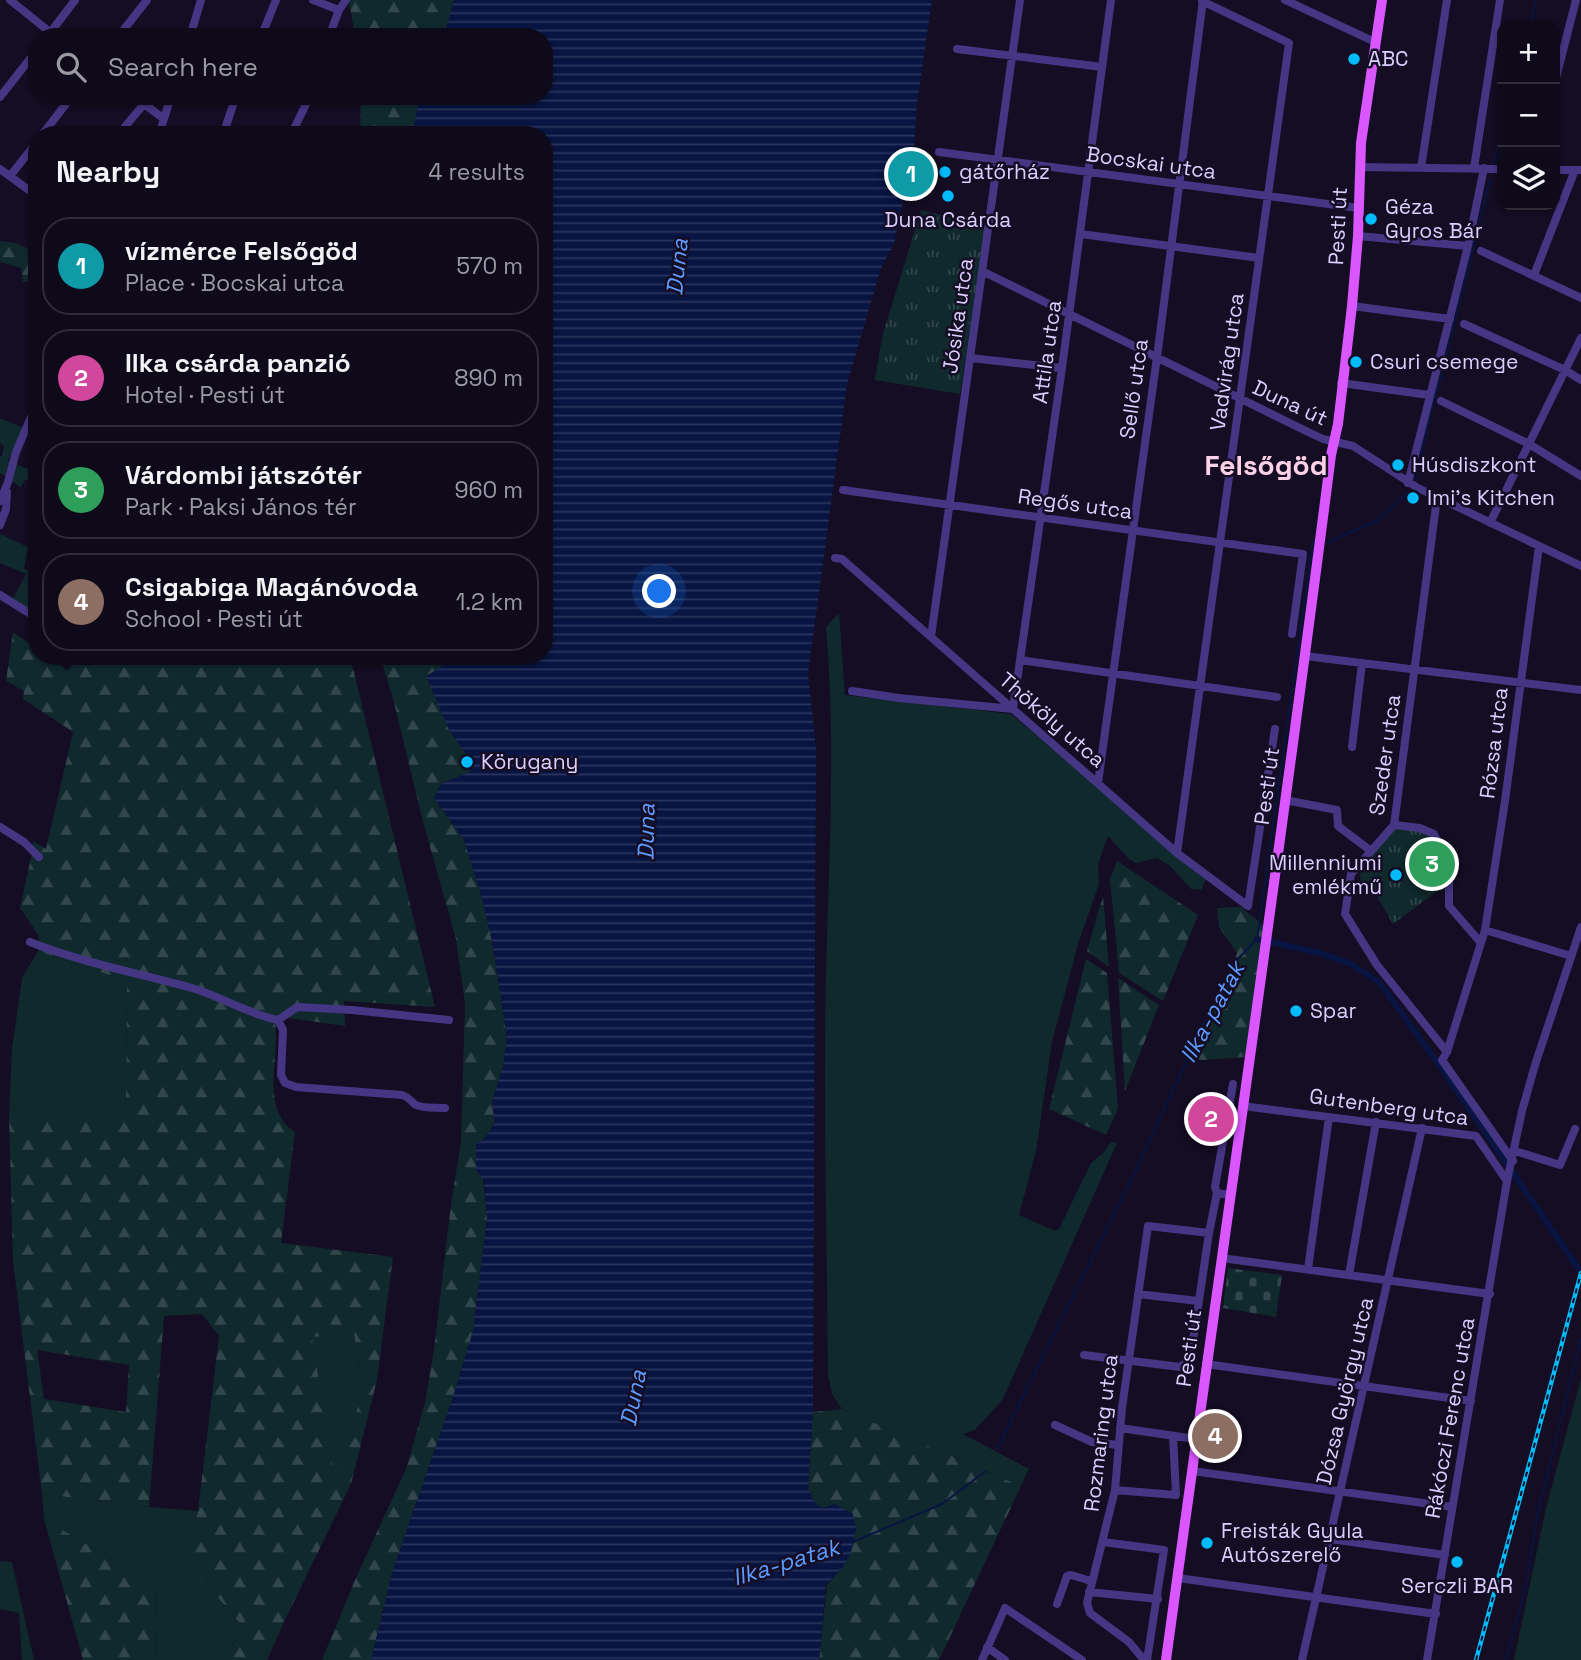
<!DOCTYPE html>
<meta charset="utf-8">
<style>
:root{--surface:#0f0a1a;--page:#1d1827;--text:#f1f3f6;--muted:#9b9aa2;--line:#2f2b39;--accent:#00bafa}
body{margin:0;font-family:"Space Grotesk",sans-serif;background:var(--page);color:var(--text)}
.controls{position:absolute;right:21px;top:21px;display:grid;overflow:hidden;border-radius:14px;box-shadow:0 2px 5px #0004}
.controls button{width:63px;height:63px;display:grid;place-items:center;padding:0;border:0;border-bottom:2px solid var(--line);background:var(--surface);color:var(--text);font:35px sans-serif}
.you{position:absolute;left:660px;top:592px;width:24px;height:24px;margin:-18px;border:5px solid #fff;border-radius:50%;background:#1a73e8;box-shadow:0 0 0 10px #1a73e833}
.badge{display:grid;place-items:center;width:46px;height:46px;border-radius:50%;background:var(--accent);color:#fff;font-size:23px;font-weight:700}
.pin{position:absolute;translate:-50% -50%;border:4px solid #fff;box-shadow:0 2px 7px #0006}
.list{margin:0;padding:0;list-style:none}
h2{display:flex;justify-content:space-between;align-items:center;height:91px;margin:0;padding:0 28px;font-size:30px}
h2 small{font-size:23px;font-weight:400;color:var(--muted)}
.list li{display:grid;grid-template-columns:46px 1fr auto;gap:21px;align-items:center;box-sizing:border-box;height:98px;margin:0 14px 14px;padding:0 14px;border:2px solid var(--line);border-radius:28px}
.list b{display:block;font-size:26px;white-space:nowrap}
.list p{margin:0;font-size:23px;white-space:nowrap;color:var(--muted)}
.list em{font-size:23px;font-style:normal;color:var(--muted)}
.icon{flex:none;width:38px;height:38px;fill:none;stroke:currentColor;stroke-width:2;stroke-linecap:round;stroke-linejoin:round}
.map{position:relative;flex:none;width:1581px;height:1660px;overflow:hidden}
.search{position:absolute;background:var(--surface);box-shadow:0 2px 5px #0004;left:28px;top:28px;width:525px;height:77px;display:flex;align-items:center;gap:18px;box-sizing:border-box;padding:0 24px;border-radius:28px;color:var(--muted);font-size:26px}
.panel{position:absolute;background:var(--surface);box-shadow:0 2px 5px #0004;left:28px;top:126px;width:525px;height:539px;border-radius:28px}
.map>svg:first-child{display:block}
</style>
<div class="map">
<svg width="1581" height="1660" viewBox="0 0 1581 1660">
<defs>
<pattern id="forest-firs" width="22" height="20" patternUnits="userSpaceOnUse" patternTransform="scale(1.75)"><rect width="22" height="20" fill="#10292d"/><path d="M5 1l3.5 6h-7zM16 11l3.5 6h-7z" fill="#32474c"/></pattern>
<pattern id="cemetery-stones" width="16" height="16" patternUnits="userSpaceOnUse" patternTransform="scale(1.75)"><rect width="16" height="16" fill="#10292d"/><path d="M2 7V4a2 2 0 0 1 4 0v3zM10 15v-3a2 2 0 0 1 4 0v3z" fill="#32474c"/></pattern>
<pattern id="park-tufts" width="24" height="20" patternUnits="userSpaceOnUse" patternTransform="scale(1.75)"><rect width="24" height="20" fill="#10292d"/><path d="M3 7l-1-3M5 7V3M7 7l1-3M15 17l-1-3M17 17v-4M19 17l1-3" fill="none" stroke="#32474c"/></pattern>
<pattern id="water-rules" width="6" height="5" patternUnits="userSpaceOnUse" patternTransform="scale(1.75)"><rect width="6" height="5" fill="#081441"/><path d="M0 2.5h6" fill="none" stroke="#2b355e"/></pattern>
</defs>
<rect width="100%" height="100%" fill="#140d23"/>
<path fill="#10292d" d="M 0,418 L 24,428 L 8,461 L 37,473 L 37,480 L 25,480 L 21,487 L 0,473 L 0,456 L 2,456 L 4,446 L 0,443 Z
M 0,534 L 28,547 L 24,569 L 37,575 L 37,615 L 12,600 L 26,574 L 0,563 Z
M 839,613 L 845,695 L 1011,714 L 1206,878 L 1202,890 L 1191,889 L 1170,866 L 1157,858 L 1136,863 L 1129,859 L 1108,836 L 1098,864 L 1099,884 L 1078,944 L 1052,1042 L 1036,1151 L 1019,1215 L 1055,1231 L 1059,1229 L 1091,1163 L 1104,1152 L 1111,1142 L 1117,1143 L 1003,1399 L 975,1430 L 963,1434 L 1029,1469 L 1021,1486 L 842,1409 L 832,1394 L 828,1375 C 827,1241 823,1106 826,972 C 829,857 836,742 826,627 Z
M 38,951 L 127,981 L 126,1099 L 116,1126 L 9,1116 L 12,1049 L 22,978 Z
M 354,1333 L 363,1389 L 335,1487 L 311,1337 Z
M 1581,1379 L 1581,1660 L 1514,1660 L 1546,1508 Z
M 42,1494 L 149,1507 L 198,1511 L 185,1559 L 243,1627 L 224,1660 L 155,1660 L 157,1586 L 44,1519 Z
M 0,1561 L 12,1562 L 34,1660 L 22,1660 L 19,1613 L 0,1609 Z"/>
<path fill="url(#forest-firs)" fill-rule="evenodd" d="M 349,0 L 454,0 L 444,37 L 355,37 Z
M 361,96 L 420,96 L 412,135 L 360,135 Z
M 0,241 L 16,243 L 37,253 L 37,281 L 23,282 L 21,268 L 0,262 Z
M 13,632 L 37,649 L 37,656 L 48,656 L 68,671 L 77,656 L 350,656 L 435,1007 L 344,1001 L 345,1026 L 274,1016 C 283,1052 257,1107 295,1132 L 281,1243 L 393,1257 L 377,1380 L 351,1484 L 285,1620 L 267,1660 L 224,1660 L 243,1627 L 185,1559 L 198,1511 L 219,1336 L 202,1314 L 164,1316 L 149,1507 L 42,1494 L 13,1261 L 9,1116 L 116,1125 L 126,1099 L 127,981 L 38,951 L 39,936 L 20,908 L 32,853 L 33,841 L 0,820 L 46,849 L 73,732 L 23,699 L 24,691 L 6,681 ZM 354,1333 L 363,1389 L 335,1485 L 312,1337 ZM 37,1350 L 129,1365 L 126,1412 L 44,1399 Z
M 380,656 L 447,656 L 449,730 L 470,759 L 470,772 L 441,784 L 434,798 L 464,840 L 482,898 L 493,946 L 507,1037 L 503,1067 L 492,1102 L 495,1123 L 484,1139 L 483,1180 L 487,1218 L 473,1331 L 454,1394 L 392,1573 L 371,1660 L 322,1660 L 355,1580 L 406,1469 L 425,1403 L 434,1350 L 451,1204 L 461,1142 L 465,1004 L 456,939 L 422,818 L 394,702 Z
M 1117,861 L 1198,915 L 1163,1001 L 1119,973 L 1110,879 Z
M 1103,896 L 1109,967 L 1087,951 Z
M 1241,907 L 1265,927 L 1246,1057 L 1205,1060 L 1192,1059 L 1237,953 L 1219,927 L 1217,908 Z
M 1086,959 L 1107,973 L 1118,1108 L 1106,1135 L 1049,1109 Z
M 1118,978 L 1159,1005 L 1125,1091 Z
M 842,1409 L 1021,1486 L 939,1660 L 819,1660 L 827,1585 L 843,1567 L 854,1541 L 835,1504 L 823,1508 L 816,1505 L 808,1489 L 813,1412 Z
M 44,1519 L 157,1586 L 155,1660 L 83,1660 Z"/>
<path fill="url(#cemetery-stones)" d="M 1228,1268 L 1282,1275 L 1276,1317 L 1223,1308 Z"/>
<path fill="url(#park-tufts)" d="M 921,210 L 985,226 L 960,394 L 875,380 L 882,337 Z
M 1394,825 L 1434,834 L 1449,867 L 1447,889 L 1436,892 L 1393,924 L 1373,889 L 1361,883 L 1359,864 Z"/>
<path fill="url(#water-rules)" d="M 454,0 L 932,0 L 917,103 L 914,148 L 894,244 L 881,268 L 847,384 L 808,674 L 816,748 L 813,1412 L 808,1489 L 816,1504 L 822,1508 L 835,1504 L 853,1514 L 856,1530 L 851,1553 L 843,1567 L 826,1585 L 819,1660 L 371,1660 L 392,1573 L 454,1394 L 473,1331 L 487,1218 L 484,1180 L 476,1170 L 476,1144 L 484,1139 L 495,1123 L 492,1102 L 503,1067 L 507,1037 L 493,946 L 482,898 L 464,840 L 434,798 L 441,784 L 470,772 L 470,759 L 449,730 L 426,676 L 446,664 L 447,656 L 544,656 L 544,135 L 412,135 L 420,96 L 544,96 L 544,37 L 444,37 Z"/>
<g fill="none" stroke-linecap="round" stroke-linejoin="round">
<path stroke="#081441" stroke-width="2" d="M 1530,26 L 1536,0
M 1493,163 L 1502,131
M 1416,479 L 1431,410 L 1440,381 L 1490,179
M 1329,542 L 1378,520 L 1408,492
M 997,1449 L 1135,1172 L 1199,1034 L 1236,961 L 1257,939 L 1313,541
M 855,1541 L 942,1504 L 986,1471
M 1506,1660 L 1527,1582 L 1538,1512 L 1581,1339"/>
<path stroke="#081441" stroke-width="6" d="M 1257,939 L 1320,953 L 1349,963 L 1379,982 L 1435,1059 L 1578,1268"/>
<path stroke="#453683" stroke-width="8" d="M 10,0 L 56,37
M 313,0 L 339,10
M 1285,0 L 1375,42
M 191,33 L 205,37
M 47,37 L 75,0
M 118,37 L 147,0
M 190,37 L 201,0
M 261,37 L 276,0
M 329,37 L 339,10 L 346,0
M 957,49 L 1102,67
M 1555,82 L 1576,0
M 134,96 L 164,119
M 0,97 L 37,50
M 42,135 L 72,96
M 118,135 L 144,104
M 159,135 L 171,96
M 223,135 L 236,96
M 291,135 L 310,96
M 939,152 L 1358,208
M 1360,167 L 1502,169
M 1421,168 L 1447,0
M 1474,168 L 1500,0
M 0,169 L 37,196
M 1555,170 L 1581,170
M 10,176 L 37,142
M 1081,234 L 1259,258
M 1358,236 L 1468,246
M 1481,251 L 1581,298
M 982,271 L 1306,431 L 1323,439 L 1353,446 L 1418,488 L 1581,566
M 1534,275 L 1575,170
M 1352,306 L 1450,319
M 1464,324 L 1565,370 L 1581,380
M 970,358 L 1062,368
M 1341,383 L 1429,395
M 1441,401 L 1529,444 L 1581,476
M 1408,483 L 1468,246 L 1484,168
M 843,490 L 1303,554 L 1292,634
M 1437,498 L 1394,825 L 1351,874 L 1345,914 L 1377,965 L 1447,1052
M 0,501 L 8,482 L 16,452 L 37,403
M 1490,523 L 1581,338
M 0,525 L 6,509 L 7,492
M 835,558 L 842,559 L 1177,853 L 1248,906 L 1275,729
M 0,595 L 37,618
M 931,637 L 1020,0
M 1305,656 L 1581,690
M 1020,660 L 1277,697
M 852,691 L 899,698 L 1013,709 L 1062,368 L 1111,0
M 1352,747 L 1362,663
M 1098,783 L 1157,357 L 1203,0
M 1285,800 L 1337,810 L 1338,826 L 1371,851
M 1394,825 L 1420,828 L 1434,834 L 1449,867 L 1449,906 L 1481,943
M 0,827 L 24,842 L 39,857
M 1177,853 L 1289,43 L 1202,1
M 1485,930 L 1571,956
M 30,942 C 83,963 138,973 192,988 C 222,997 248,1014 278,1020 L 297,1007 L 352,1010 L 449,1020
M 278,1020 L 283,1030 L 281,1075 L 285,1083 L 296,1087 L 402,1095 C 409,1097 410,1101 416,1105 C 424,1109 437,1107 445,1108
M 1243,1106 L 1476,1136 L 1507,1181
M 1515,1151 L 1560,1165 L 1575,1129
M 1513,1161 L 1442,1060 L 1447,1052 L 1485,930 L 1505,801 L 1539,546
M 1230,1195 L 1217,1193 L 1215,1187 L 1233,1084
M 1221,1258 L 1490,1294
M 1308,1269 L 1329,1117
M 1349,1275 L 1376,1122
M 1138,1294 L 1198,1301
M 1084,1355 L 1180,1367 L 1187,1362 L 1194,1334 L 1209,1233 L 1217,1193
M 1206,1364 L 1471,1401
M 1055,1425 L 1092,1442 L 1118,1445
M 1120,1428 L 1196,1439
M 1192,1471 L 1452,1507
M 1115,1490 L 1176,1495 L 1173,1436
M 1330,1539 L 1445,1555
M 1103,1542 L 1164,1550 L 1147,1660
M 1178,1578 L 1436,1614
M 1089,1592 L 1158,1599
M 1057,1604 L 1067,1576 L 1071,1575 L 1091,1581
M 987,1647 L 1005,1660
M 982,1660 L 1005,1608 L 1082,1660
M 1144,1660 L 1129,1642 L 1090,1613 L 1087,1603 L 1115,1490 L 1122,1408 L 1148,1226 L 1209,1233
M 1302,1660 L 1422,1128
M 1427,1660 L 1507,1181 L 1522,1111 L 1535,1065 L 1581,927"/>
<path stroke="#da56ff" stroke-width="10" d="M 1166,1660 C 1221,1258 1280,857 1331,455 L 1338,424 L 1352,306 L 1358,236 L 1361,143 L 1382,0"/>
<defs>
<path id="rail" d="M 1476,1660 L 1581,1273"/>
</defs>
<use href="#rail" stroke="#00bafa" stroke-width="4.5"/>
<use href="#rail" stroke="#140d23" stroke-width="2" stroke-dasharray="5" stroke-linecap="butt"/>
</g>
<g fill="#00bafa" stroke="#140d23" stroke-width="2.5">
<circle cx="1354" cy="59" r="7"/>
<circle cx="945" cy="172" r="7"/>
<circle cx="948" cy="196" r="7"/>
<circle cx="1371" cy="219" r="7"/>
<circle cx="1356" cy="362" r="7"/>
<circle cx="1398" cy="465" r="7"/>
<circle cx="1413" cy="498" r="7"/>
<circle cx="467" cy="762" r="7"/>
<circle cx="1396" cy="875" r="7"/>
<circle cx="1296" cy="1011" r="7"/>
<circle cx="1207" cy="1543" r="7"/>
<circle cx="1457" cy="1562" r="7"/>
</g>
<g text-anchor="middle" stroke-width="5" stroke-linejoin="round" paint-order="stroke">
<g font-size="21" fill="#dccfff" stroke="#140d23" text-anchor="start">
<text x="1368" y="66">ABC</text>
<text x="959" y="179">gátőrház</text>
<text x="1385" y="214">Géza<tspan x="1385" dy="24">Gyros Bár</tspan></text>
<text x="948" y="227" text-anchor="middle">Duna Csárda</text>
<text x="1370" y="369">Csuri csemege</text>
<text x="1412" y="472">Húsdiszkont</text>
<text x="1427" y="505">Imi's Kitchen</text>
<text x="481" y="769">Körugany</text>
<text x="1382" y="870" text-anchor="end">Millenniumi<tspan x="1382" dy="24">emlékmű</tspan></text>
<text x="1310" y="1018">Spar</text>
<text x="1221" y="1538">Freisták Gyula<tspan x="1221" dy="24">Autószerelő</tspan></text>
<text x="1457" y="1593" text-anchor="middle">Serczli BAR</text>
</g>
<g font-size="21" fill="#dccfff" stroke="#140d23">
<text transform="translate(1151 163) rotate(8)" y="7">Bocskai utca</text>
<text transform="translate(1338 226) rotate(-87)" y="7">Pesti út</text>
<text transform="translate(958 316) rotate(-82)" y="7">Jósika utca</text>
<text transform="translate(1047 352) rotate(-82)" y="7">Attila utca</text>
<text transform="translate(1227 362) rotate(-82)" y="7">Vadvirág utca</text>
<text transform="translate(1134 389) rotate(-82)" y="7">Sellő utca</text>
<text transform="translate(1290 403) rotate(25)" y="7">Duna út</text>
<text transform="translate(1075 504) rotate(8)" y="7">Regős utca</text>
<text transform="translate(1052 720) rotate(41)" y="7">Thököly utca</text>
<text transform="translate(1494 743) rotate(-83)" y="7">Rózsa utca</text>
<text transform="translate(1385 755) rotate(-82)" y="7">Szeder utca</text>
<text transform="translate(1267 786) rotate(-82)" y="7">Pesti út</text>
<text transform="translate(1389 1107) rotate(8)" y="7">Gutenberg utca</text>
<text transform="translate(1189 1348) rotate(-82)" y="7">Pesti út</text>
<text transform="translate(1345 1391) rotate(-77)" y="7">Dózsa György utca</text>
<text transform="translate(1450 1418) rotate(-80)" y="7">Rákóczi Ferenc utca</text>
<text transform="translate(1101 1433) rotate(-83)" y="7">Rozmaring utca</text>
</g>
<g font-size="23" font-style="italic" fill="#5d9aff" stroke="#140d23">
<text transform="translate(677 267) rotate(-84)" y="8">Duna</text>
<text transform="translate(646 832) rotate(-89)" y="8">Duna</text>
<text transform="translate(1212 1012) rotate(-62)" y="8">Ilka-patak</text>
<text transform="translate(633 1398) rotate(-79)" y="8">Duna</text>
<text transform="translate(786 1562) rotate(-17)" y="8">Ilka-patak</text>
</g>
<g font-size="28" font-weight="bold" fill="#ffd1e7" stroke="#140d23">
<text x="1266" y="475">Felsőgöd</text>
</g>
</g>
</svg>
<div class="controls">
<button>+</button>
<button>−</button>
<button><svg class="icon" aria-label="layers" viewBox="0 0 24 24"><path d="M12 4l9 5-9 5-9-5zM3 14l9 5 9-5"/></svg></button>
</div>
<div class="you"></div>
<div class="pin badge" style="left:911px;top:174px;background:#0f9aa8">1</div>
<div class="pin badge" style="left:1211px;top:1119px;background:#d1479c">2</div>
<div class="pin badge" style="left:1432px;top:864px;background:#2e9e5b">3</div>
<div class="pin badge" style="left:1215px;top:1436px;background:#8d6e63">4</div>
<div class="search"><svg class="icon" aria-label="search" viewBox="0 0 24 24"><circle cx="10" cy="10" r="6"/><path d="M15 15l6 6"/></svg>Search here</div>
<section class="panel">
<h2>Nearby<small>4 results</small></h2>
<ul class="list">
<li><span class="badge" style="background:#0f9aa8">1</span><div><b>vízmérce Felsőgöd</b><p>Place · Bocskai utca</p></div><em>570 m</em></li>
<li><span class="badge" style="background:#d1479c">2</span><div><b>Ilka csárda panzió</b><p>Hotel · Pesti út</p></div><em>890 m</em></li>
<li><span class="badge" style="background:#2e9e5b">3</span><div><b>Várdombi játszótér</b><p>Park · Paksi János tér</p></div><em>960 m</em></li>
<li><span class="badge" style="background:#8d6e63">4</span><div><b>Csigabiga Magánóvoda</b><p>School · Pesti út</p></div><em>1.2 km</em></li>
</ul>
</section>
</div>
